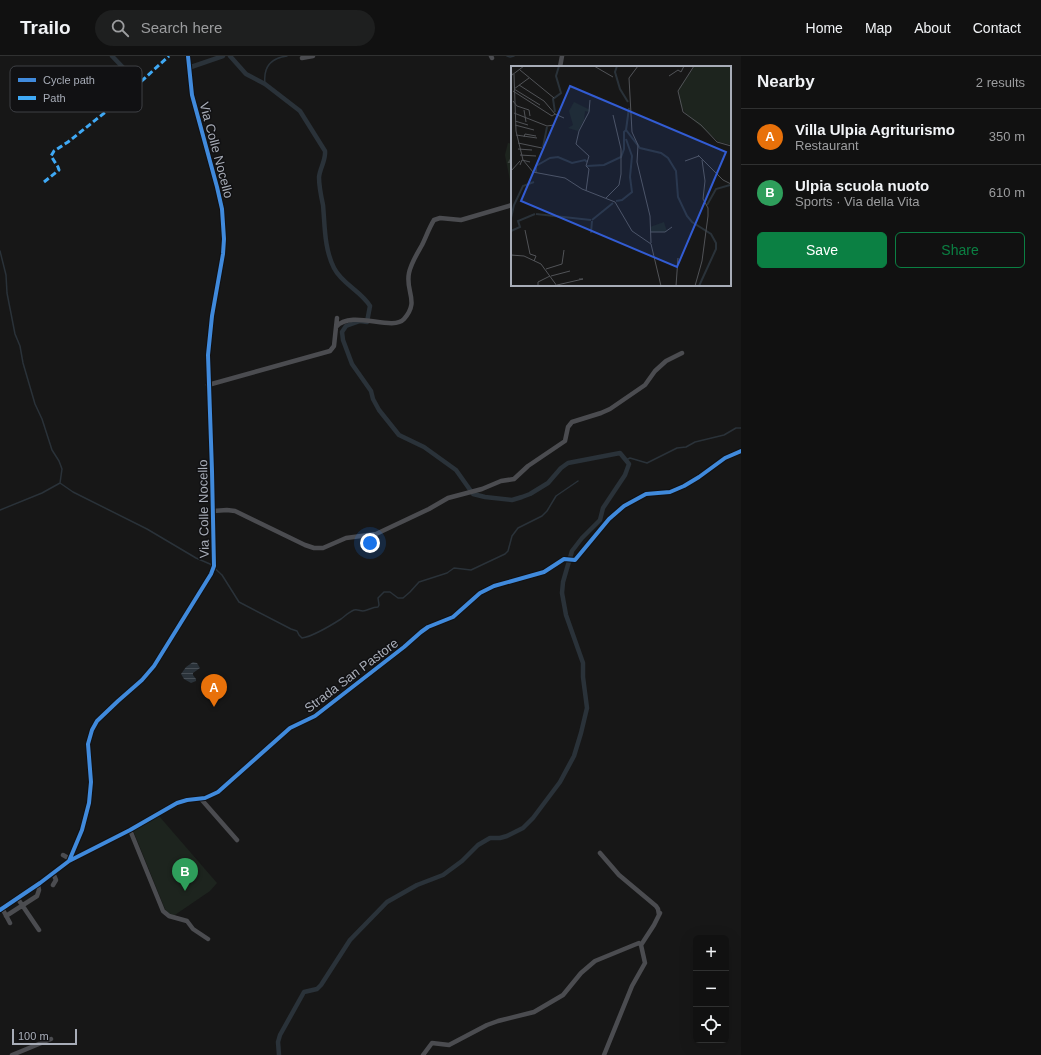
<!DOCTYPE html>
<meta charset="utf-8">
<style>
:root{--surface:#111;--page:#1e1f1f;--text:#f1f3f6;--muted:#9c9d9f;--line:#303131;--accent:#0b8043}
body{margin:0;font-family:Arial,sans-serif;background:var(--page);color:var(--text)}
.controls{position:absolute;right:12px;bottom:12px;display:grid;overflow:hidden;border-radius:6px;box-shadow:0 4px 16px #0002}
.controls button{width:36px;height:36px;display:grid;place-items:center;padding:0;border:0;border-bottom:1px solid var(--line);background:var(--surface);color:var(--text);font:20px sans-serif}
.scale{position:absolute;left:12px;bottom:10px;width:65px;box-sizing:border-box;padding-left:4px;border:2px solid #a8adb8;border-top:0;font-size:11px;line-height:14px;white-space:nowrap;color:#a8adb8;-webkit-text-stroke:3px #111113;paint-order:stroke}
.you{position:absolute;left:370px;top:487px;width:14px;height:14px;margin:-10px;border:3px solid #fff;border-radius:50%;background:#1a73e8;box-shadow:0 0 0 6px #1a73e833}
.badge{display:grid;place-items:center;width:26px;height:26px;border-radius:50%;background:var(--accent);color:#fff;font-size:13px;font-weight:700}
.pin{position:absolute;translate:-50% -33px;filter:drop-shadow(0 1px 2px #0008)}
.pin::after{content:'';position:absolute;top:21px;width:14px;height:12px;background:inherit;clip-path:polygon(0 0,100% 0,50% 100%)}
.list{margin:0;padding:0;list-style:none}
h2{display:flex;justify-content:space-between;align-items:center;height:52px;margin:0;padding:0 16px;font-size:17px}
h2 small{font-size:13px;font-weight:400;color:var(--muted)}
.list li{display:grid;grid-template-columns:26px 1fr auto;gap:12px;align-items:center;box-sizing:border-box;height:56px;padding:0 16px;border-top:1px solid var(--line)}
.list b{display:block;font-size:15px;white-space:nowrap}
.list p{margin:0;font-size:13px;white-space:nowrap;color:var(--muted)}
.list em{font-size:13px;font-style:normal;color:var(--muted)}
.actions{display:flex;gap:8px;padding:12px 16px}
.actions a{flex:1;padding:9px 0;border:1px solid var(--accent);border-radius:6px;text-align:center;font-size:14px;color:var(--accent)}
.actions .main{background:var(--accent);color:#fff}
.icon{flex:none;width:22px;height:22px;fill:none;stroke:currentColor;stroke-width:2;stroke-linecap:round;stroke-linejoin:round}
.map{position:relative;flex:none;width:741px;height:999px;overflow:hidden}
header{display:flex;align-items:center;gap:24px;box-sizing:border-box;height:56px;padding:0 20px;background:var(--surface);border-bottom:1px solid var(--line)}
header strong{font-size:19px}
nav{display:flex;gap:22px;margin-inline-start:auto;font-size:14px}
.search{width:280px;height:36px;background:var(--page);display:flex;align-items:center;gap:10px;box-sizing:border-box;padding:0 14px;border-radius:22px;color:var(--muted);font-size:15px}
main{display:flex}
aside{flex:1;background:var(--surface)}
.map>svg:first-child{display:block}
</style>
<header>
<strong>Trailo</strong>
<div class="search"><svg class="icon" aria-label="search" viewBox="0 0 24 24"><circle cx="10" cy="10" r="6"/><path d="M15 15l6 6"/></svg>Search here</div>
<nav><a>Home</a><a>Map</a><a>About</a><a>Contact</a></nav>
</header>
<main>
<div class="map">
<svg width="741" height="999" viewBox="0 0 741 999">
<defs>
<pattern id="forest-firs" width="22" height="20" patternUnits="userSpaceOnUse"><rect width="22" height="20" fill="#1d241e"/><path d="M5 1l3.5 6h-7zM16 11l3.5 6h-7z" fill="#3b413d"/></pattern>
<pattern id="water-rules" width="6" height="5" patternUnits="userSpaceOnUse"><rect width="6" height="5" fill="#2a3239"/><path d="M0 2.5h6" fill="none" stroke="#464d54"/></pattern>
</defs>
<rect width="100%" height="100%" fill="#171717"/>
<path fill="url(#forest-firs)" d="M 508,87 L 512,88 L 512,134 L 505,99 Z"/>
<path fill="#1d241e" d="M 159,760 L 217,827 L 210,835 L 169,863 L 133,774 Z"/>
<path fill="url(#water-rules)" d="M 193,606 L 197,607 L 200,612 L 193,617 L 193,619 L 196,623 L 196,625 L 191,627 L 184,623 L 181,618 L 186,611 Z"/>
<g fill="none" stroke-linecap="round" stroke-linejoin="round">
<path stroke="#2a3239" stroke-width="1.5" d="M 507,0 L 510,1 L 514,0
M 265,28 C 263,11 271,2 287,0
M 0,195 L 6,219 L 7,237 L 15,278 L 20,290 L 23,307 L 35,348 L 42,363 L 52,394 L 59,405 L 62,413 L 60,427
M 626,404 L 630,402 L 647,407 L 677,392 L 686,391 L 695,386 L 724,379 L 736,372 L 741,372
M 60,427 L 73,436 L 147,473 L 196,502 L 210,508 L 222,519 L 239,546 L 291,573 L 297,575 L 299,579 L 302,582 C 314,580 330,570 341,563 C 345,560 349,556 354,554 C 358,553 359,555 363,555 C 367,555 372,551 378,551 L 379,549 L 378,542 L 384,536 L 390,536 L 398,542 L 403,542 L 410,536 L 419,526 L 447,517 L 454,512 L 471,514 L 505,498 L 508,495 L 512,480 L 518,472 L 542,460 L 547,455 L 556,440 L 578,425
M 0,454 L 42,437 L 60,427"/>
<path stroke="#2a3239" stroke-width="4.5" d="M 112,0 L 134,23
M 230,0 L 246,18 L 265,28 L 300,55 L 325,95 C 326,104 320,112 319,121 C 319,131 321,140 323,149 C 325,170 324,192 334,212 C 342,228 361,235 370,250 L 367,266 L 360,265 L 346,270 L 342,276 L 343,284 L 352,308 L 371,335 L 373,343 L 379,354 L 399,379 L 424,391 L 456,414 L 473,438 L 485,441 L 512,444 L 522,441 L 530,438 L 548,427 L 561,412 L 568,407 L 620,397 L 629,408 L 625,419 L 603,452 L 600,464 L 582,482 L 572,495 L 563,526 L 562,537 L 566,559 L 583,607 L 583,621 L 587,652 L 581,677 L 574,700 L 560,726 L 533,762 L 523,772 L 507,780 L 500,782 L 490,782 L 478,789 L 462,805 L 443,819 L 417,829 L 387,846 L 350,884 L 321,929 L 317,933 L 304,936 L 280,979 L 278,986 L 279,999
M 191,11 L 223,0"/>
<path stroke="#4b4c50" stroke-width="4.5" d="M 491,0 L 492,2
M 302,2 L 313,0
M 560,11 L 562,0
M 336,271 L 337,262
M 208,329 L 330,295 L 334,290 L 336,271 C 352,253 392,276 404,263 C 420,245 405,236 409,217 C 411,207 417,198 422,189 C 426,181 429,172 434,164 L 440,162 L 461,164 L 512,149
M 213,455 L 227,454 L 235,455 L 305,489 L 314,492 L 323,492 L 346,482 L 376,478 L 429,453 L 448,442 L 482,433 L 501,425 L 514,423 L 528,410 L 565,385 L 568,371 L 572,366 L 601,357 L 610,353 L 645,329 L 655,315 L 666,305 L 682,297
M 201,743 L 237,784
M 130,774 L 163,855 L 169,860 L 187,865 L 193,873 L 208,883
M 600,797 L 619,819 L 656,850 L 658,853 L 659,859
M 63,799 L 70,803
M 69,805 L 130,774 L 177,747 L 187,744 L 205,742 L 218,736 L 290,672 L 315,660 L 404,591 L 421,576 L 428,571 L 453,561 L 480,537 L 494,530 L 544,516 L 564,503 L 575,504 L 609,463 L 624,450 L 646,438 L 670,436 L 684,430 L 699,421 L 725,402 L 741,395
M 53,817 L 56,824 L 53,829
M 18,843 L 39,874
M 2,852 L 10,867
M 0,854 L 40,827 L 69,805 L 82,774 L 89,747 L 91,726 L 88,688 L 92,674 L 97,665 L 118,645 L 142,624 L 154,610 L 211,518 L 214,510 L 212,415 L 208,299 L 212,260 L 223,198 L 224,183 L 222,153 L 217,131 L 192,39 L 188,0
M 6,860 L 37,840 L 39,834 L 38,829
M 641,889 L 654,869 L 660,857
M 12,999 L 51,983
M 423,999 L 432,987 L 449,989 L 487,969 L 498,965 L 534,956 L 563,939 L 581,917 L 595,905 L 634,889 L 639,887 L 641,889
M 604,999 L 632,930 L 645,907 L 641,889"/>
<path stroke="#3fa9f5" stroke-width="3" stroke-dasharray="6 3" stroke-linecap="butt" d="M 44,126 L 59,114 L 58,111 L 51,100 L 54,95 L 68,86 L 123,42 L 169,0"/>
<defs>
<path id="cycleway" d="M 69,805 L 130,774 L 177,747 L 187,744 L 205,742 L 218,736 L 290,672 L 315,660 L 404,591 L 421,576 L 428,571 L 453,561 L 480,537 L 494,530 L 544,516 L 564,503 L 575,504 L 609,463 L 624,450 L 646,438 L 670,436 L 684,430 L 699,421 L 725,402 L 741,395
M 0,854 L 40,827 L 69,805 L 82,774 L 89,747 L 91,726 L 88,688 L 92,674 L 97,665 L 118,645 L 142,624 L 154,610 L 211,518 L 214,510 L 212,415 L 208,299 L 212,260 L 223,198 L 224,183 L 222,153 L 217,131 L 192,39 L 188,0"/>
</defs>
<use href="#cycleway" stroke="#111113" stroke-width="6"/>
<use href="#cycleway" stroke="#408adc" stroke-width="4"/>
</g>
<g text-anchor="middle" stroke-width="3" stroke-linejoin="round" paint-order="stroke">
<g font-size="13" fill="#a8adb8" stroke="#111113">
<text transform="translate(217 94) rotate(75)" y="5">Via Colle Nocello</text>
<text transform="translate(203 453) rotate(-91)" y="5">Via Colle Nocello</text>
<text transform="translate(351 619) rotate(-37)" y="5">Strada San Pastore</text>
</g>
</g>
<g transform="translate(511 10)">
<rect width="220" height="220" fill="#171717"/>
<path d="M 63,36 L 79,44 L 78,46 L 74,45 L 73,54 L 67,65 L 57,62 L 62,59 L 58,45 Z" fill="#1d241e"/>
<path d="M 184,0 L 220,0 L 220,79 L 208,76 L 175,48 L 169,38 L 168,22 ZM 153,156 L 156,166 L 140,166 L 139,161 Z" fill="#1d241e"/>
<path fill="none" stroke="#2a3239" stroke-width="2" d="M 106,0 L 104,6 L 109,23 L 117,36M 44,46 L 42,33 L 50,27 L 45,10 L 48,0M 115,64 L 118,42M 32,81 L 36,61M 76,100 L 93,99 L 110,91 L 113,83 L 113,66 L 115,64 L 129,82 L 150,87 L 157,92 L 165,105 L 167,131 L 176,150 L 181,156 L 200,168 L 205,177 L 205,183 L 188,220M 25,106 L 25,100 L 39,92 L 47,91 L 61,97 L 74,94 L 76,96M 105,135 L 111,134 L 121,126 L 119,111 L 121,90 L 115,73M 196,139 L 205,123 L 219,119M 25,148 L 80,154M 0,152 L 3,139 L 12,120 L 23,116M 81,154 L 102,137M 0,165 L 9,161 L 7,155 L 24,148M 80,167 L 81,155"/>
<path fill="none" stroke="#515357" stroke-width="1" d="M 83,0 L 102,11M 127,0 L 118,12 L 121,66 L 127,79 L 126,96 L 139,150 L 140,177M 183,0 L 167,25 L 172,46 L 190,59 L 206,76 L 220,80M 0,3 L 1,9 L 13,0M 9,4 L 43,32M 3,8 L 5,65 L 12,94 L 22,106 L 54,112 L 71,123 L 104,136 L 121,165 L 140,178 L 150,220M 158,10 L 167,4 L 170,6 L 173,0M 8,19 L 33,35 L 44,48 L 53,52M 3,23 L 29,39M 3,23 L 18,12M 2,25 L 41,50 L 44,48M 2,35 L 6,40 L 18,44 L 19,50M 13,44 L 15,56M 3,47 L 36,60 L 43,59M 4,55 L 17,59M 4,59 L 23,64M 5,69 L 26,72M 13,71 L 14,68 L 25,70M 7,77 L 31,82M 7,83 L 21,84M 9,89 L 25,90M 187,89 L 212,114 L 220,118M 174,95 L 188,90M 9,99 L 11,94 L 19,96M 0,105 L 9,95M 75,125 L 78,103 L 75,100 L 78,90 L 65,78 L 68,65 L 78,46 L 79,34M 95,132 L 108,119 L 110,108 L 110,83 L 102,49M 14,164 L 19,188 L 25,190 L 23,195M 139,166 L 154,166 L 161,161M 0,189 L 13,190 L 30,198 L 46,220M 35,203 L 51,198 L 53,184M 40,210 L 59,205M 46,219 L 72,213 L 68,213M 27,220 L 27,216 L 39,210M 165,220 L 167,192M 184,220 L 191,195 L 197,150 L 197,142 L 192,133 L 194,115 L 191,94"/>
<path fill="#325cd3" fill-opacity="0.15" stroke="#325cd3" stroke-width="2" d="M 59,20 L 215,86 L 166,201 L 10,135 Z"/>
<rect width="220" height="220" fill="none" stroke="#a8adb8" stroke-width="2"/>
</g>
<rect x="10" y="10" width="132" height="46" rx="6" fill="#111113" stroke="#3e4045" stroke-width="1"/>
<rect x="18" y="22" width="18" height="4" fill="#408adc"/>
<rect x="18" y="40" width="18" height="4" fill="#3fa9f5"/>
<g font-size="11" fill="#a8adb8">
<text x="43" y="28">Cycle path</text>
<text x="43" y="46">Path</text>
</g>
</svg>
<div class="controls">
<button>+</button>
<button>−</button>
<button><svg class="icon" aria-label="locate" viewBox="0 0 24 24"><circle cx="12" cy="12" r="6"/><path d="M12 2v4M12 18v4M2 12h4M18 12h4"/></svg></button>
</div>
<div class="scale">100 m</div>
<div class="you"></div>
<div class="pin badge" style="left:214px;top:651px;background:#e8710a">A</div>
<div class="pin badge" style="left:185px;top:835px;background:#2e9e5b">B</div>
</div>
<aside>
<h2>Nearby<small>2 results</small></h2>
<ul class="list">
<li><span class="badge" style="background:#e8710a">A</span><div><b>Villa Ulpia Agriturismo</b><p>Restaurant</p></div><em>350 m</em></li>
<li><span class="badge" style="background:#2e9e5b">B</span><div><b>Ulpia scuola nuoto</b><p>Sports · Via della Vita</p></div><em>610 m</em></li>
</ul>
<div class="actions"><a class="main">Save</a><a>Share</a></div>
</aside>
</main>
